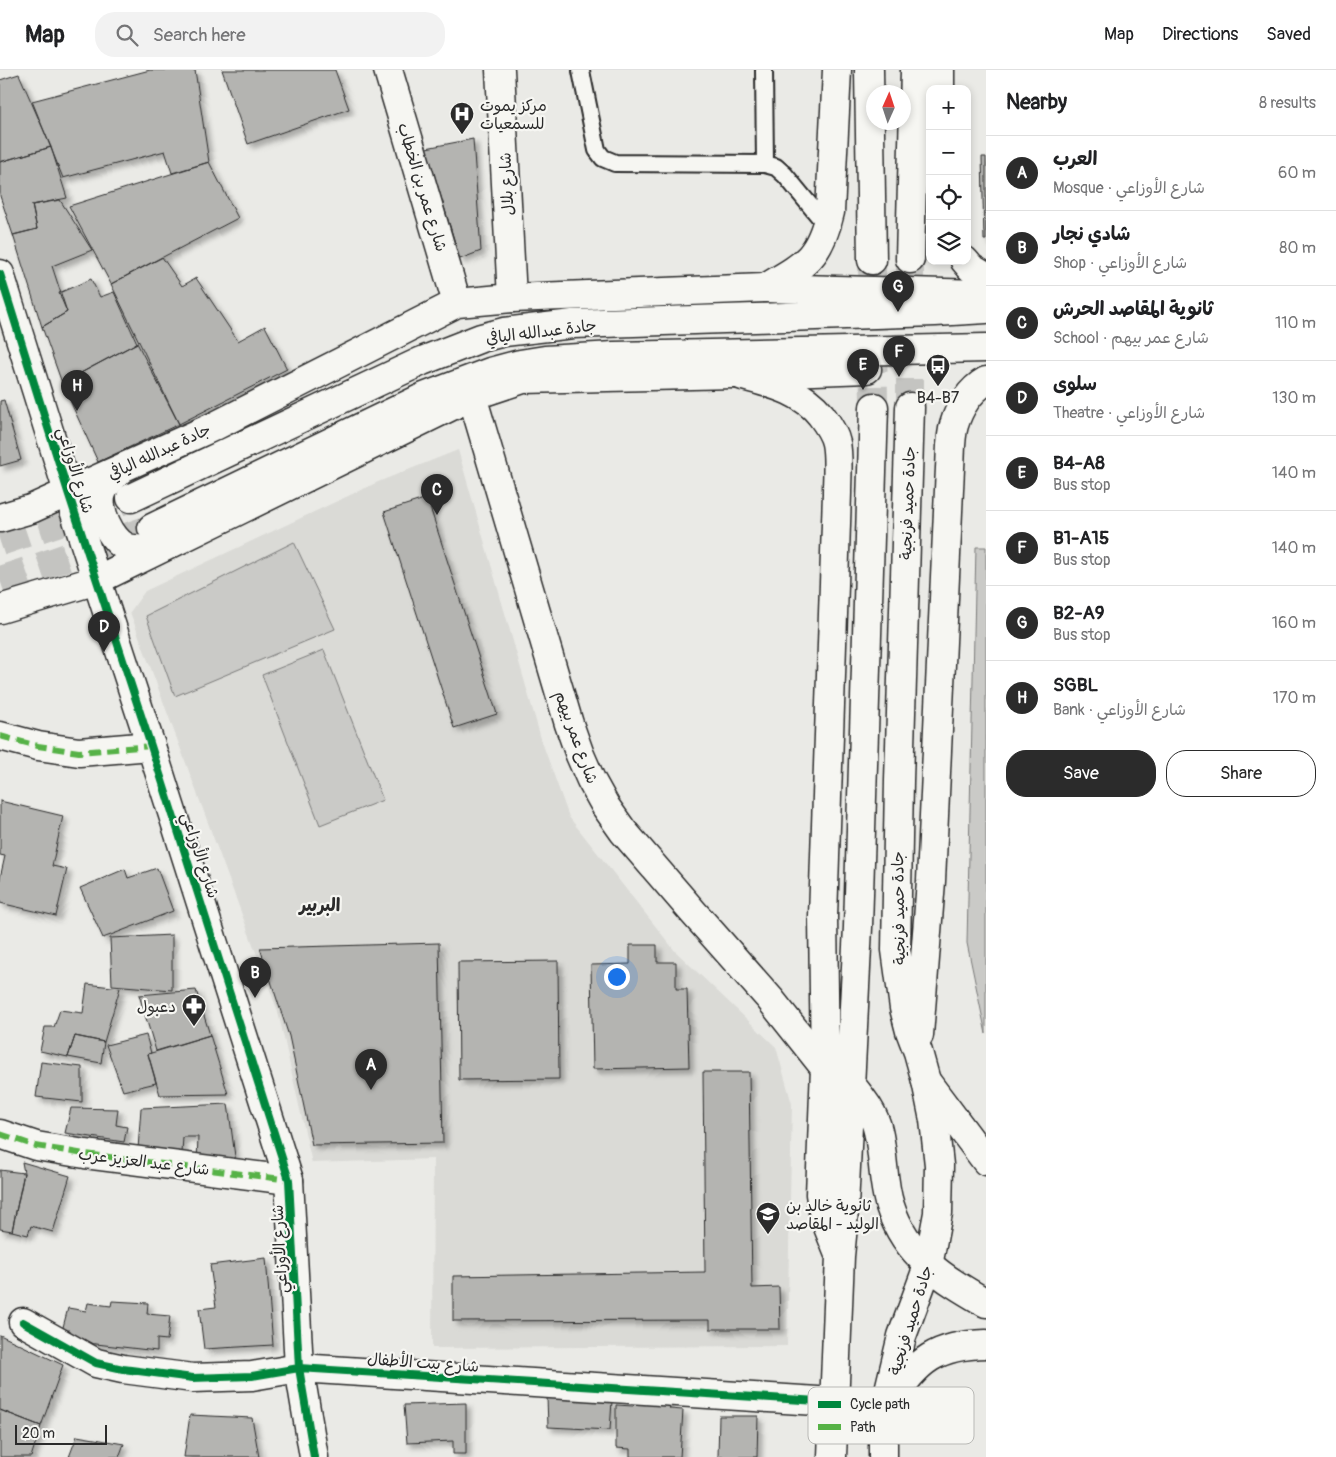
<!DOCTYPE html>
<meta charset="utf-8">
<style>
:root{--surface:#fff;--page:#f2f2f2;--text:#202124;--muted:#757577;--line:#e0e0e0;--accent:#2b2b2b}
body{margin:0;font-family:Pangolin,"Playpen Sans Arabic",sans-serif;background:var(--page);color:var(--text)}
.controls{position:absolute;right:15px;top:15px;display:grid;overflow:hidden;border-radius:10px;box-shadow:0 2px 8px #0003}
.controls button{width:45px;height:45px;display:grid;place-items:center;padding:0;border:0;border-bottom:1px solid var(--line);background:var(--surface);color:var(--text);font:25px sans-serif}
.compass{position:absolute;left:866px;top:15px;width:45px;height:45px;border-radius:50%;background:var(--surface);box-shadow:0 2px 8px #0003;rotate:3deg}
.scale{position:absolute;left:15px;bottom:12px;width:92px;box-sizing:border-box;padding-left:5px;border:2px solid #2b2b2b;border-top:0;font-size:14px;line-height:18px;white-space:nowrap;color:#2b2b2b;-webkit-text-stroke:4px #f6f6f2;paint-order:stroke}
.you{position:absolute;left:616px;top:906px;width:18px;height:18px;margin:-12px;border:4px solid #fff;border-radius:50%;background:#1a73e8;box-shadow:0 0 0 8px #1a73e833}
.badge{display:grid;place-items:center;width:32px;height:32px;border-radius:50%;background:var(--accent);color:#fff;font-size:16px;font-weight:700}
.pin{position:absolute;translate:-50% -41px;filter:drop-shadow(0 1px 2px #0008)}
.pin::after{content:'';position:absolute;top:26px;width:18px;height:15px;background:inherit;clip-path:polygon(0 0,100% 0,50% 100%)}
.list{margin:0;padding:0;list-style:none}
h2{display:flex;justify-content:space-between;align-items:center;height:65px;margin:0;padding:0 20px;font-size:21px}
h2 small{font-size:16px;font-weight:400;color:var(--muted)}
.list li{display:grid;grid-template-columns:32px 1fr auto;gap:15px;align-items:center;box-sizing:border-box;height:75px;padding:0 20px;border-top:1px solid var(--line)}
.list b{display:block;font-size:19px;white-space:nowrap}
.list p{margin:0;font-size:16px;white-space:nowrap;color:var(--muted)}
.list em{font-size:16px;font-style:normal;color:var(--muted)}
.actions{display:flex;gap:10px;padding:15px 20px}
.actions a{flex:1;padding:11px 0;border:1px solid var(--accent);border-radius:20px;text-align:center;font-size:18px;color:var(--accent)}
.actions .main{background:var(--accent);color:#fff}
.icon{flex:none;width:28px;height:28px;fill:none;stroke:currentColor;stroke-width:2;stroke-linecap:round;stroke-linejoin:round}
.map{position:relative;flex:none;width:986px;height:1387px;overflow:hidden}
header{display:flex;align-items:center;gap:30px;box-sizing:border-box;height:70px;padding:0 25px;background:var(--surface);border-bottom:1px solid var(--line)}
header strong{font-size:24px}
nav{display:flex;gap:28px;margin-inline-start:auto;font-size:18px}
.search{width:350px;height:45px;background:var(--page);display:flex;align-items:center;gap:12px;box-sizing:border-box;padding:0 18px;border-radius:20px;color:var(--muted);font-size:19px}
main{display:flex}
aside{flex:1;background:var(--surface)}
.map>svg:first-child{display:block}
</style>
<header>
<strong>Map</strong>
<div class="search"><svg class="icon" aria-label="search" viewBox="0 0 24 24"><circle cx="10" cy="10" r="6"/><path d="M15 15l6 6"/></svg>Search here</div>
<nav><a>Map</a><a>Directions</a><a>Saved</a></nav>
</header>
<main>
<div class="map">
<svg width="986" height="1387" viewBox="0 0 986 1387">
<defs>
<filter id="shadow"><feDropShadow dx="4.5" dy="4.5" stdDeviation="2.5" flood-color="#0004"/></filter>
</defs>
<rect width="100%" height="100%" fill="#eaeae6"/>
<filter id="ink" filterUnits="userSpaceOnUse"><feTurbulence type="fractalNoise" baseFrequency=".02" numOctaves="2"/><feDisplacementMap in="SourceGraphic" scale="10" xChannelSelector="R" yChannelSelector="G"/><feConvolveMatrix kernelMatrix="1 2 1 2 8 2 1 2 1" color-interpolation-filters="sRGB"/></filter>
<g filter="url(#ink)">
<path fill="#dadad6" d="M 458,380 L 542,672 L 569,747 L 675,881 L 776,977 L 792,1034 L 787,1276 L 432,1278 L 433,1089 L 312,1093 L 278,942 L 130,542 L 145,521 L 378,412 Z"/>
<path fill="#cacac7" stroke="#7a7a79" d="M 294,472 L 335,559 L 175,626 L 146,546 Z
M 976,477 L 986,477 L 986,964 L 967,873 Z
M 324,580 L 383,730 L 320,755 L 262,605 Z"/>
<path fill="#b4b4b1" stroke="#2b2b2b" filter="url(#shadow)" d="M 150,0 L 195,0 L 209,92 L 172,103 L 165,81 L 63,108 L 32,31 Z
M 222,0 L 335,0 L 349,39 L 248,74 Z
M 19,4 L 51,77 L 0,92 L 0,10 Z
M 473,69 L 481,181 L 460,189 L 426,78 Z
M 51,77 L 67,128 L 32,135 L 37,159 L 13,165 L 0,126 L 0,92 Z
M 982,87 L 986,87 L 986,170 L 984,170 Z
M 209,92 L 238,148 L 111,214 L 69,136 Z
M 60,130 L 92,180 L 52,196 L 67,242 L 42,257 L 13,165 L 37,159 L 32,135 Z
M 162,187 L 182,216 L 196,208 L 238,271 L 265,256 L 287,299 L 179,354 L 111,214 Z
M 91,209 L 100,227 L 114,222 L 137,273 L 62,313 L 42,257 L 67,242 L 59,223 Z
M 137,273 L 179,354 L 98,392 L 62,313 Z
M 4,330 L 21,390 L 0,396 L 0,331 Z
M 427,428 L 497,644 L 454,658 L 384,442 Z
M 0,731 L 63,746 L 52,796 L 67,799 L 56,846 L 0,833 L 0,808 L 5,786 L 0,785 Z
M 157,798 L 173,841 L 103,868 L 80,818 L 125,799 L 128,808 Z
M 172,865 L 172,920 L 112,915 L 110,868 Z
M 439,873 L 443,1073 L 312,1075 L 289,966 L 260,878 Z
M 630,875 L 657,875 L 657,892 L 676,892 L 676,919 L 687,919 L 689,997 L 593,999 L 591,895 L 630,894 Z
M 558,891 L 559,1009 L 459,1010 L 458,892 Z
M 87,914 L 120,918 L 104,972 L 75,966 L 68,987 L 40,981 L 45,957 L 54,957 L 60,940 L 83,943 Z
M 196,920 L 210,965 L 156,981 L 139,925 Z
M 146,965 L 151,983 L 148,984 L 156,1013 L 123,1021 L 106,975 Z
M 210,965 L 228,1024 L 160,1025 L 148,984 Z
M 75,966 L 104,972 L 101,993 L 68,987 Z
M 41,992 L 82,997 L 82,1032 L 36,1027 Z
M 703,1002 L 749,1002 L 752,1218 L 779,1217 L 780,1259 L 710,1259 L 710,1250 L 453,1251 L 453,1206 L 705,1202 Z
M 228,1034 L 236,1094 L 197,1091 L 198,1067 L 183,1067 L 182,1083 L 138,1079 L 141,1038 Z
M 71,1038 L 118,1039 L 116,1055 L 127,1057 L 124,1072 L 65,1063 Z
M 22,1092 L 70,1106 L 53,1162 L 31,1156 L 28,1165 L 12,1161 L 24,1103 Z
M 0,1100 L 24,1103 L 12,1161 L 0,1159 Z
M 266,1188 L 273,1275 L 204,1279 L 199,1239 L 216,1237 L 210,1195 Z
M 112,1231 L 148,1233 L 147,1244 L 170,1246 L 167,1270 L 157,1269 L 157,1281 L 70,1271 L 70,1260 L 62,1261 L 68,1238 L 86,1241 L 88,1233 L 111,1236 Z
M 0,1265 L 63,1295 L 41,1356 L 0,1340 Z
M 547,1327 L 612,1331 L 610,1360 L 548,1357 Z
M 639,1328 L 667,1330 L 670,1339 L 683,1340 L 680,1387 L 630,1387 L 630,1379 L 616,1378 L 616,1335 L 633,1336 Z
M 466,1333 L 466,1384 L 453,1384 L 453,1371 L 407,1373 L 404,1335 Z
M 0,1340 L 41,1356 L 31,1387 L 0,1387 Z
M 190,1345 L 252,1348 L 259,1387 L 184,1387 Z
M 719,1346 L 758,1346 L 757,1387 L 718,1387 Z
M 77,1366 L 124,1374 L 119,1387 L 69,1387 Z"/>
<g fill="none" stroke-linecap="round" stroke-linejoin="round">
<path stroke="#c4c4c1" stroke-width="28" stroke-dasharray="28 14" stroke-linecap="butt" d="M 872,190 L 874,337
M 910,337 L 910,189"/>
<path stroke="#c4c4c1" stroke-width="28" stroke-dasharray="28 14" stroke-linecap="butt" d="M 0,472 L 131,428
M 0,510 L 152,458"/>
<defs>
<path id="lane" d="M 764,0 L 765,94
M 581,1 L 597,80 L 603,88 L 615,93 L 765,94 L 776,97 L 785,105 L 827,156"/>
<path id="street" d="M 500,0 L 512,228
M 0,666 L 38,676 L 79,682 L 151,676
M 0,1064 L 36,1076 L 85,1084 L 289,1110
M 23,1252 L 96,1293 L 123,1299 L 193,1308 L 252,1306 L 299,1298 L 833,1332"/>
<path id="secondary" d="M 388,0 L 457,233
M 0,204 L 68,422 L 151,676 L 289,1110 L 299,1298 L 314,1387
M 472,326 L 569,654 L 580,685 L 591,710 L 606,737 L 623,761 L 693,842 L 770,929 L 825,998
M 121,399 C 114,406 105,414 102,423 C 96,439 111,470 126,477 C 135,481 147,479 157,479
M 0,448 L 31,439 L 215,356 L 457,233 L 512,228 L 765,218
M 0,539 L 97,510 L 472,326 L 523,309 L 734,304
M 926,1011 L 986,1091
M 849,1012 C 861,1027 874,1042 878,1061 C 884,1085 882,1112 890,1136 C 906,1186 943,1208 986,1233"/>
<path id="primary" d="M 869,0 L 872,190
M 940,0 L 940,19
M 910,189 L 915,0
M 965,191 L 971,198 L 986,207
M 765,218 C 804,195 819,189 830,142 L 837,0
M 743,306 C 772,314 801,320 821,345 C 827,353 834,363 836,373 C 839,388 837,407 837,423 L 823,847 L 825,998 L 820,1124 L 824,1147 L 838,1182
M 919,965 L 931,811 L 950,398 C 951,385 950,368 954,355 C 959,338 970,320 986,311
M 891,1331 C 917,1290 937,1275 986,1274
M 832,1387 L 840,1186 L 843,1156 L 858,857 L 874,337
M 883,1387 L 883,1345 L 902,1266 L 928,1196 L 938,1143 L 939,1095 L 934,1050 L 926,1011 L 918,982 L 910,961 L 904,938 L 896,880 L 899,711 L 910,337"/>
<path id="highway" d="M 765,218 L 980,224
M 734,304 L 867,299
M 131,428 L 422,291 L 481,268 L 504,262 L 573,254 L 935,242 L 986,239
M 152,458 L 424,327 L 490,302 L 520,294 L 545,290 L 614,286 L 986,278"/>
</defs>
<use href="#lane" stroke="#2b2b2b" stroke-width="20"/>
<use href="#street" stroke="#2b2b2b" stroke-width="31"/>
<use href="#secondary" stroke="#2b2b2b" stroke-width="31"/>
<use href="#primary" stroke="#2b2b2b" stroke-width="31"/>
<use href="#highway" stroke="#2b2b2b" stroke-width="31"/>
<use href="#lane" stroke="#f6f6f2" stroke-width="16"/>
<use href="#street" stroke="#f6f6f2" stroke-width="28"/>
<use href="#secondary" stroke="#f6f6f2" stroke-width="28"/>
<use href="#primary" stroke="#f6f6f2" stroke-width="28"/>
<use href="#highway" stroke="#f6f6f2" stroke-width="28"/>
<path stroke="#56b246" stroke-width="6" stroke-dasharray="12 6" stroke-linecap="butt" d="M 0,666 L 38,676 L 79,682 L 151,676
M 0,1064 L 36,1076 L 85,1084 L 289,1110"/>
<defs>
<path id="cycleway" d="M 0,204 L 68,422 L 151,676 L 289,1110 L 299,1298 L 314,1387
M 23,1252 L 96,1293 L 123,1299 L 193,1308 L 252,1306 L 299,1298 L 833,1332"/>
</defs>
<use href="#cycleway" stroke="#f6f6f2" stroke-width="11"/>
<use href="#cycleway" stroke="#00873e" stroke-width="8"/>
</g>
</g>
<defs>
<symbol id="hospital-pin" viewBox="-11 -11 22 30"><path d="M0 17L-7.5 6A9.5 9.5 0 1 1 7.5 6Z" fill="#2b2b2b" stroke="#f6f6f2"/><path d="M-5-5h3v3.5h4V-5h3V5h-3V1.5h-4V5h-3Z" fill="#fff"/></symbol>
<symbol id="bus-pin" viewBox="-11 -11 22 30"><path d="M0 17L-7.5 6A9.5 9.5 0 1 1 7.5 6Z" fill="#2b2b2b" stroke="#f6f6f2"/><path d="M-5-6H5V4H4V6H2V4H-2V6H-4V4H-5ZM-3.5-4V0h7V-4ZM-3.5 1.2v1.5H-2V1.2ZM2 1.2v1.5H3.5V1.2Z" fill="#fff"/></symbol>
<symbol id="pharmacy-pin" viewBox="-11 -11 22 30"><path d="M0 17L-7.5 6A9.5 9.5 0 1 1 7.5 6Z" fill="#2b2b2b" stroke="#f6f6f2"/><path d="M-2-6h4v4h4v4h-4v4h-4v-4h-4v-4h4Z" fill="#fff"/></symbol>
<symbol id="school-pin" viewBox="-11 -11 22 30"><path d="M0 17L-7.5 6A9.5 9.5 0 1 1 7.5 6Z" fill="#2b2b2b" stroke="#f6f6f2"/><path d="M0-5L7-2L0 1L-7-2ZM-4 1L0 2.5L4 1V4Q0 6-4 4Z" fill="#fff"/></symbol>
</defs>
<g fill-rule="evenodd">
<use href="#hospital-pin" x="448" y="30" width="28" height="38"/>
<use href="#bus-pin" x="924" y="282" width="28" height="38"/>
<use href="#pharmacy-pin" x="180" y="922" width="28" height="38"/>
<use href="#school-pin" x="754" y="1130" width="28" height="38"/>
</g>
<g text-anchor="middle" stroke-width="4.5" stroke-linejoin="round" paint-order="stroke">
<g font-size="16" fill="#2b2b2b" stroke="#f6f6f2" text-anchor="start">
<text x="480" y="41">مركز يموت<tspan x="480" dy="18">للسمعيات</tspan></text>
<text x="938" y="333" text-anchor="middle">B4-B7</text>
<text x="176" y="942" text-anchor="end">دعبول</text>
<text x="786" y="1141">ثانوية خالد بن<tspan x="786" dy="18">الوليد - المقاصد</tspan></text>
</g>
<g font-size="16" fill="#2b2b2b" stroke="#f6f6f2">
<text transform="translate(506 114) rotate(-93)" y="6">شارع بلال</text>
<text transform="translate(423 117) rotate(73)" y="6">شارع عمر بن الخطاب</text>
<text transform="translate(541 261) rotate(-7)" y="6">جادة عبدالله اليافي</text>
<text transform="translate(159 381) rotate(-25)" y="6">جادة عبدالله اليافي</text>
<text transform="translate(76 400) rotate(73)" y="6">شارع الأوزاعي</text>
<text transform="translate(907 433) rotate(-88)" y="6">جادة حميد فرنجية</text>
<text transform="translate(577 667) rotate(70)" y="6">شارع عمر بيهم</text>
<text transform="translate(201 785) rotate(72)" y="6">شارع الأوزاعي</text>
<text transform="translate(898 838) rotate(-91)" y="6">جادة حميد فرنجية</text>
<text transform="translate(144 1091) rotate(7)" y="6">شارع عبد العزيز عرب</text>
<text transform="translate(279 1179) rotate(-93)" y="6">شارع الأوزاعي</text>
<text transform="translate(910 1250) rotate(-73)" y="6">جادة حميد فرنجية</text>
<text transform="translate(423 1292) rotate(4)" y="6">شارع بيت الأطفال</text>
</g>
<g font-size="18" font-weight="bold" fill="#2b2b2b" stroke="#f6f6f2">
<text x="320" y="841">البربير</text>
</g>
</g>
<rect x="808" y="1317" width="166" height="57" rx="8" fill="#f6f6f2" stroke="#b9b9b6" stroke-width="1"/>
<rect x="818" y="1331" width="23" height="7" fill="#00873e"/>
<rect x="818" y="1354" width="23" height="6" fill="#56b246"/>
<g font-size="14" fill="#2b2b2b">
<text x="850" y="1339">Cycle path</text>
<text x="850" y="1362">Path</text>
</g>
</svg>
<div class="controls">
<button>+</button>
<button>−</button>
<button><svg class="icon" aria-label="locate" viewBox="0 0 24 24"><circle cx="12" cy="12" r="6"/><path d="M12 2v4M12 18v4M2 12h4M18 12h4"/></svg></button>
<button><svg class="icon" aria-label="layers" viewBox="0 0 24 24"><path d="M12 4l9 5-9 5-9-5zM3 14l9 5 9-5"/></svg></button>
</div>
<svg class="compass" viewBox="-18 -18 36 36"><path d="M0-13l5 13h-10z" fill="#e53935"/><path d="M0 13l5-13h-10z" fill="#757577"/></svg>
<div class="scale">20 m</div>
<div class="you"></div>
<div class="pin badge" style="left:371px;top:1020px">A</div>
<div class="pin badge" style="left:255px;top:928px">B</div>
<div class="pin badge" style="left:437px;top:445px">C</div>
<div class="pin badge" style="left:104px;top:582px">D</div>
<div class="pin badge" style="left:863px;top:320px">E</div>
<div class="pin badge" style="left:899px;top:307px">F</div>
<div class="pin badge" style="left:898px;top:242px">G</div>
<div class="pin badge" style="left:77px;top:341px">H</div>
</div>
<aside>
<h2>Nearby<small>8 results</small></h2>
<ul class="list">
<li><span class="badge">A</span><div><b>العرب</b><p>Mosque · شارع الأوزاعي</p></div><em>60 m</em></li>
<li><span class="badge">B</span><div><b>شادي نجار</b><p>Shop · شارع الأوزاعي</p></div><em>80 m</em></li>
<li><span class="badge">C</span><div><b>ثانوية المقاصد الحرش</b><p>School · شارع عمر بيهم</p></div><em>110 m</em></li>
<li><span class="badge">D</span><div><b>سلوى</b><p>Theatre · شارع الأوزاعي</p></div><em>130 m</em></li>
<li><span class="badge">E</span><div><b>B4-A8</b><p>Bus stop</p></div><em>140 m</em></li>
<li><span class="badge">F</span><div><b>B1-A15</b><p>Bus stop</p></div><em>140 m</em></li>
<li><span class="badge">G</span><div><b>B2-A9</b><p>Bus stop</p></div><em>160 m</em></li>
<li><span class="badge">H</span><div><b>SGBL</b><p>Bank · شارع الأوزاعي</p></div><em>170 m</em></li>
</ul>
<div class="actions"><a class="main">Save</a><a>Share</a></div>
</aside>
</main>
